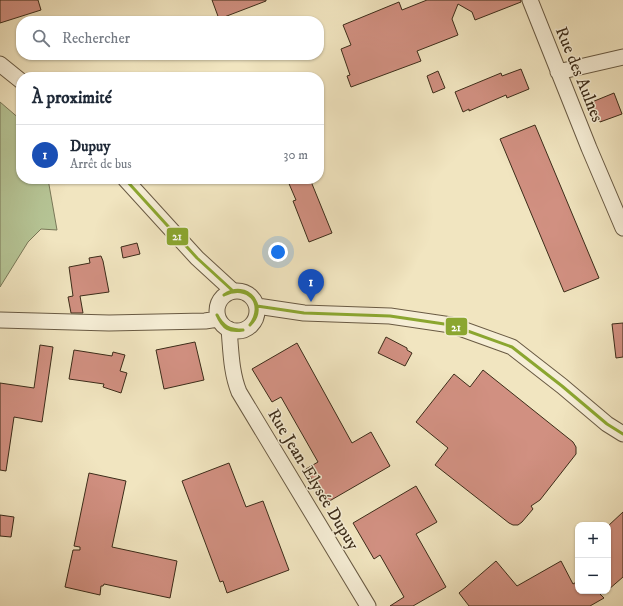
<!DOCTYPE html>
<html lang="fr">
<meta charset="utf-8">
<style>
:root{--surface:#fff;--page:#f2f2f3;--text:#1f2937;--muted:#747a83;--line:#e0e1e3;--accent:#8f2418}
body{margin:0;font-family:"IM FELL DW Pica",serif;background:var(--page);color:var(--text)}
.controls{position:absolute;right:12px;bottom:12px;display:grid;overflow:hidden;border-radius:8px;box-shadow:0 1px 3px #0004}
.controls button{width:36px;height:36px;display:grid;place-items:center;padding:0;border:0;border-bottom:1px solid var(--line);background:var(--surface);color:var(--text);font:20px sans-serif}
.you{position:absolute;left:278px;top:252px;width:14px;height:14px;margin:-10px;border:3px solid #fff;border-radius:50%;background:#1a73e8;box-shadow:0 0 0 6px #1a73e833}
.badge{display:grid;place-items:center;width:26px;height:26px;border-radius:50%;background:var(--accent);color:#fff;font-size:13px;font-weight:700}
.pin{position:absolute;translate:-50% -33px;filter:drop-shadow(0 1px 2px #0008)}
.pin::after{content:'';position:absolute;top:21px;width:14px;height:12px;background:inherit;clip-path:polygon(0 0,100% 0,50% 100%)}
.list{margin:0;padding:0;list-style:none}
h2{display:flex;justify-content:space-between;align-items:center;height:52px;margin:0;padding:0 16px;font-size:17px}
h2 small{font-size:13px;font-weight:400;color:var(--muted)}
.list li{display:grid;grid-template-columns:26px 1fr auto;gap:12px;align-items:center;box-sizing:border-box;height:60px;padding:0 16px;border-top:1px solid var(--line)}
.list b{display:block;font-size:15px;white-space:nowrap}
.list p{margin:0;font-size:13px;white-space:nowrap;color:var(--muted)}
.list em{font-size:13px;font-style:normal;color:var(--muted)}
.icon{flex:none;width:22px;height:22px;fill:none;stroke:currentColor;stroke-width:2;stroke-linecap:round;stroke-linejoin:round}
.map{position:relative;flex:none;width:623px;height:606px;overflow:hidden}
.search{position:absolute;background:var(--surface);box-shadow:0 1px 3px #0004;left:16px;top:16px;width:308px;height:44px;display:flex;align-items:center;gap:10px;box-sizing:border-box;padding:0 14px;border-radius:16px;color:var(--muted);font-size:15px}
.panel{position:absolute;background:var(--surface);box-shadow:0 1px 3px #0004;left:16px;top:72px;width:308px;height:112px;border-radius:16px}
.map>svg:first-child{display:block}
</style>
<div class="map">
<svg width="623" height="606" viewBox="0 0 623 606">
<rect width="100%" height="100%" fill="#f1e5c0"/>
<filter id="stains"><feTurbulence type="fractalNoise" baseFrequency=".005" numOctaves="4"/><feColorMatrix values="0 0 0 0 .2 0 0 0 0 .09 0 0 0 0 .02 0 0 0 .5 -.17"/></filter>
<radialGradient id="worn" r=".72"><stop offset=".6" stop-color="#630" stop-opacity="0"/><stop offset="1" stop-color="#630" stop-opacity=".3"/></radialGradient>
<path fill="#b6c596" stroke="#797858" d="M 0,102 L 21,120 L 21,179 L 48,179 L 57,230 L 41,229 L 28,242 L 0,287 Z"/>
<path fill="#d19081" stroke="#3c2c19" d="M 0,0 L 38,0 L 41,10 L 0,23 Z
M 212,0 L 266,0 L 266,1 L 219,19 Z
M 427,0 L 521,0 L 521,2 L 475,20 L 472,12 L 458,4 L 452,19 L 458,35 L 417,51 L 421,61 L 351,87 L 347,76 L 350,75 L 341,49 L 351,45 L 343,25 L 399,2 L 402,10 Z
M 521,69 L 529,89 L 507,98 L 506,95 L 469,111 L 469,109 L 463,112 L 455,92 L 501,73 L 502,76 Z
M 438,71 L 445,88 L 433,93 L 427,76 Z
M 614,93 L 622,114 L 600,122 L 592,102 Z
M 535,125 L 599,278 L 564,292 L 500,139 Z
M 287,179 L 310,179 L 332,233 L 309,242 L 293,201 L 296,200 Z
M 137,243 L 140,254 L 123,258 L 121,247 Z
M 101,256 L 103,261 L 109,292 L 80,296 L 83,313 L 71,313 L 68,297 L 73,296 L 69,267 L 90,263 L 89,258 Z
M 623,323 L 623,357 L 616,358 L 612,324 Z
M 386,337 L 407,348 L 407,350 L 412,353 L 405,366 L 378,353 Z
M 195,342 L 204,380 L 164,389 L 156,350 Z
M 297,343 L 352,443 L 371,432 L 390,466 L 326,503 L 306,469 L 318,462 L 281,397 L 272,402 L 252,369 Z
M 40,345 L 53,347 L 42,422 L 14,417 L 6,471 L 0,470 L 0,383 L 34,388 Z
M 74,350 L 112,356 L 113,352 L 125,355 L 120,371 L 127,373 L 121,393 L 103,387 L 104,384 L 69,379 Z
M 483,370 L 573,442 L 576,447 L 576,454 L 540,500 L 531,506 L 533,509 L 522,522 L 518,525 L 513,525 L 509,523 L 435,465 L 448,448 L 416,422 L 454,374 L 470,387 Z
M 229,463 L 246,507 L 263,501 L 289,570 L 227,593 L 223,581 L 220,582 L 182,481 Z
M 89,473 L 126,481 L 112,547 L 177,561 L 170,598 L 104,584 L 103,586 L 101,586 L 100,595 L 65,587 L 73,550 L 80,550 L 80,547 L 74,546 Z
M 416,486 L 437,522 L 416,534 L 446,587 L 413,606 L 390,606 L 404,597 L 380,555 L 374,559 L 353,523 Z
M 623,512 L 623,577 L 608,590 L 608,526 Z
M 0,515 L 14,517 L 11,537 L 0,536 Z
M 496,561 L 517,586 L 561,561 L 573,584 L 578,581 L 578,591 L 597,591 L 604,598 L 590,606 L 469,606 L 459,593 Z"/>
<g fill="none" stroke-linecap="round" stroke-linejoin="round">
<defs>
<path id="minor" d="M 530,0 L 589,148 L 623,228
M 0,64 L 21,81
M 558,72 L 623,57
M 125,179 L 197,258 L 233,291
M217 311a20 20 0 1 1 40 0a20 20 0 1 1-40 0Z
M 257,306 L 304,313 L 390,316 L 451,325 L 512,347 L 562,386 L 607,424 L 623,434
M 0,320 L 109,323 L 205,321 L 218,319
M 229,329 C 231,351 231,372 239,392 L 368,606"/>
</defs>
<use href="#minor" stroke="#695a43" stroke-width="17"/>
<use href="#minor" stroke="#f6eed6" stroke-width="15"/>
<defs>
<path id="bus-1" d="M 125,179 L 197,258 L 233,291
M 224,295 C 247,279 269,307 250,325
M 224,295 C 248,283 266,304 250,325
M 257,306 L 304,313 L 390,316 L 451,325 L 512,347 L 562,386 L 607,424 L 623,434
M 217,315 C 223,327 230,330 243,330
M 217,315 C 223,329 229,332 243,330"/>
</defs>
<use href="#bus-1" stroke="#f6eed6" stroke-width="6"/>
<use href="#bus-1" stroke="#8ba630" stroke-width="3"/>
</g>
<g text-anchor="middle" stroke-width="3" stroke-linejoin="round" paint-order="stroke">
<g font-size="17" fill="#3c2c19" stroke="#f6eed6">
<text transform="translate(580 74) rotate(68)" y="6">Rue des Aulnes</text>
<text transform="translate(314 479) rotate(59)" y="6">Rue Jean-Elysée Dupuy</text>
</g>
</g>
<g stroke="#f6eed6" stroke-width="1.5">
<rect x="166" y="227" width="23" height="19" rx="4" fill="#8ba630"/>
<rect x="445" y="317" width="23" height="19" rx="4" fill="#8ba630"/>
</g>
<g font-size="11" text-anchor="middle" font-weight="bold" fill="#fff">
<text x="177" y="240">21</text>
<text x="456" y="331">21</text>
</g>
<rect width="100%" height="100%" filter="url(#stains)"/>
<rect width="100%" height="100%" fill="url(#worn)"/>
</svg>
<div class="controls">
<button>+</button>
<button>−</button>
</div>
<div class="you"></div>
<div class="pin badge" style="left:311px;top:302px;background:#1a4fb4">1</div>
<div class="search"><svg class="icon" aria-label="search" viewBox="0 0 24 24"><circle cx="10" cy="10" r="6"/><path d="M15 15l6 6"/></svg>Rechercher</div>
<section class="panel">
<h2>À proximité<small></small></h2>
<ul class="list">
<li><span class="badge" style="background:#1a4fb4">1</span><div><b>Dupuy</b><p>Arrêt de bus</p></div><em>30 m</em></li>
</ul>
</section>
</div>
